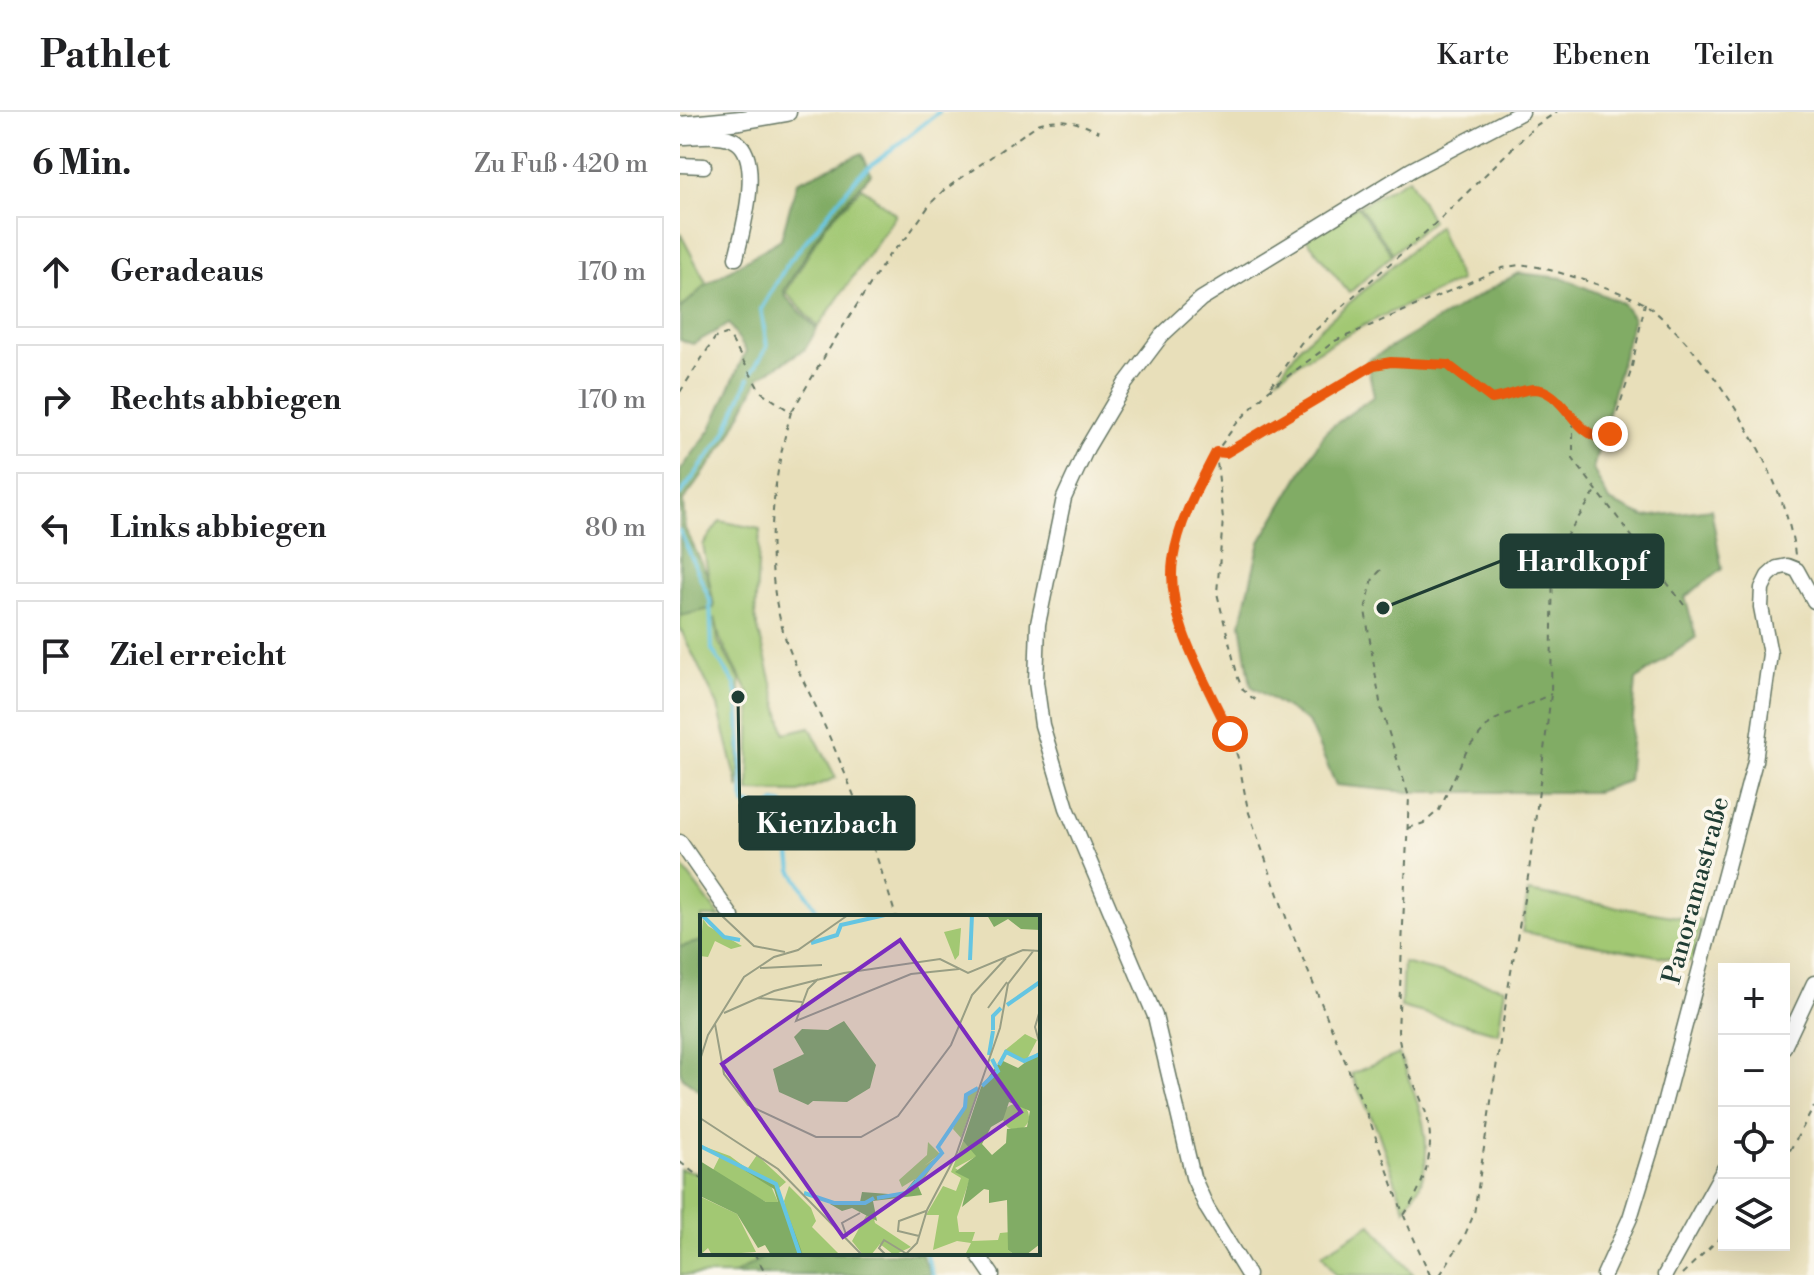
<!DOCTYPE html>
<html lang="de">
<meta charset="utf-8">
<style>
:root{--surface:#fff;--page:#f6f6f6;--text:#202124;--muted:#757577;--line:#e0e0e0}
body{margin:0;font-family:"Libre Bodoni",serif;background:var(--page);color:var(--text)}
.controls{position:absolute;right:24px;bottom:24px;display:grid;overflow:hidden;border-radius:0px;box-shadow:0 8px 32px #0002}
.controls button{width:72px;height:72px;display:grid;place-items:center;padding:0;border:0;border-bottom:2px solid var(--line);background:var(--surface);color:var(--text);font:40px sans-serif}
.stop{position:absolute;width:24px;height:24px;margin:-18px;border:6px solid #ea580c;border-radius:50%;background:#fff}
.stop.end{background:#ea580c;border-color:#fff;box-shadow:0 2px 8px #0008}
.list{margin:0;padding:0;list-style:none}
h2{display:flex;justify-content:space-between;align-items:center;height:104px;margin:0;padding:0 32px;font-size:34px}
h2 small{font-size:26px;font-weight:400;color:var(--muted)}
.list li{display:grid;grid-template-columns:52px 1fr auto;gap:24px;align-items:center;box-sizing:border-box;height:112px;margin:0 16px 16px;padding:0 16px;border:2px solid var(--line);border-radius:0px}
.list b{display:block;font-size:30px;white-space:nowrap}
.list em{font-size:26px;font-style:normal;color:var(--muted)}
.icon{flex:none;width:44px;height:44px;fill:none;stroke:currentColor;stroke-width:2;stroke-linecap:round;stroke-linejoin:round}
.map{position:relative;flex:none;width:1134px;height:1163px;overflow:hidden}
header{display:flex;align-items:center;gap:48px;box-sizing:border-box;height:112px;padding:0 40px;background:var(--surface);border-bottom:2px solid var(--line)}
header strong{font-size:38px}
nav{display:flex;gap:44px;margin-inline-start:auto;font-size:28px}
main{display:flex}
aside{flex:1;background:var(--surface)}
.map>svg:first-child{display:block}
</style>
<header>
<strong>Pathlet</strong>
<nav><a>Karte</a><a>Ebenen</a><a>Teilen</a></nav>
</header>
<main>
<aside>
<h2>6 Min.<small>Zu Fuß · 420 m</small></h2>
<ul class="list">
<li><svg class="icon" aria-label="ahead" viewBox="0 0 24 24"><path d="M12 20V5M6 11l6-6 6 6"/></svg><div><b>Geradeaus</b></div><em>170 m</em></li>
<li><svg class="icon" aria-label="right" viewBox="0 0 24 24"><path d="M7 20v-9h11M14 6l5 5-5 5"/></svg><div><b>Rechts abbiegen</b></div><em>170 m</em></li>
<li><svg class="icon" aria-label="left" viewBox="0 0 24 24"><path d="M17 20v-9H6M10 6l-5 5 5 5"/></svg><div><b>Links abbiegen</b></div><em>80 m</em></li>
<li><svg class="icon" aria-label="arrive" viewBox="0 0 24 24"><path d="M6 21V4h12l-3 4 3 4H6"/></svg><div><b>Ziel erreicht</b></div></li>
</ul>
</aside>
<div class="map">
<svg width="1134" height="1163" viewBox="0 0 1134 1163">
<rect width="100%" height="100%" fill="#fbf7ec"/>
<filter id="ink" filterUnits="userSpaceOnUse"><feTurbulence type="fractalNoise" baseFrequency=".0125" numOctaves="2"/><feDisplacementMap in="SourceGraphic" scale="16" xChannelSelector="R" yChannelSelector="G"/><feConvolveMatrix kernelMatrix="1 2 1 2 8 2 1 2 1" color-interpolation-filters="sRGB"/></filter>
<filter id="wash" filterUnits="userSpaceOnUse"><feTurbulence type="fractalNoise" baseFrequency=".006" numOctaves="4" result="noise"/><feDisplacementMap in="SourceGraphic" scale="32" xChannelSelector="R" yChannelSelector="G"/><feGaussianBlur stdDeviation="1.8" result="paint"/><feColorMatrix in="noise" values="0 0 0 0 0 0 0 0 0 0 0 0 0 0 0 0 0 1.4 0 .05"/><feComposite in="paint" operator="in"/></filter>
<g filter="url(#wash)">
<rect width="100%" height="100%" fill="#e8dfba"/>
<path fill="#a2c873" stroke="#608254" stroke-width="2" d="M 729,66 L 752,109 L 713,141 L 679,94 Z
M 182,75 L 216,103 L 138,215 L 106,180 L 145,114 Z
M 677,94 L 712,143 L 669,181 L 626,126 Z
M 758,114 L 780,169 C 716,197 654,224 597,266 L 622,232 Z
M 0,121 L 27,172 L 1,197 L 0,197 Z
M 40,409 L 80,417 L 75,505 L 105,621 L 130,615 L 156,666 L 119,680 L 69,679 L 71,585 L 40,527 L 35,505 L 38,529 L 60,568 L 59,677 L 38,594 L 0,516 L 0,504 L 34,495 L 23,433 Z
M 0,752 L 40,805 L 22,805 L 22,829 L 0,835 Z
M 848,780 L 1022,809 L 1012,850 L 842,820 Z
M 723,851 L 825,876 L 818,921 L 721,895 Z
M 719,942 C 735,983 756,1025 741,1070 C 738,1079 730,1088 725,1097 L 697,1017 L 671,962 Z
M 0,1057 L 22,1061 L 22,1141 L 81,1141 L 83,1145 L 54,1163 L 0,1163 Z
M 691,1112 L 734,1163 L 656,1163 L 642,1142 Z"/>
<path fill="#81ac65" stroke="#50744c" stroke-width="2" d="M 182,41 L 191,62 L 144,113 L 104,179 L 106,185 L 137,217 L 125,237 L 80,265 L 46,331 L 3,389 L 5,417 L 28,464 L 34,496 L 0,504 L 0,359 L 31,317 L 66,239 L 49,212 L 13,232 L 0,228 L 0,197 L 27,172 L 101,127 L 117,70 Z
M 838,161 L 883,166 L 942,191 L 953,206 L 913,357 L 929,389 L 965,405 L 1031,397 L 1042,457 L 1005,485 L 1016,525 L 956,568 L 948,669 L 916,680 L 727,680 L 656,673 L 628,610 L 571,574 L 561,511 L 580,430 L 646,319 L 694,284 L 687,249 Z
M 22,829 L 22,980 L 3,966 L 0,959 L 0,835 Z
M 81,1141 L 241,1141 L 251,1163 L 54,1163 L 83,1145 Z"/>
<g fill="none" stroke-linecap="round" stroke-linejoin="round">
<path stroke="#64c5e2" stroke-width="4" d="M 72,260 L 87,235 L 81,197 L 108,151 L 179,63 L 259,0
M 0,383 L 45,322 L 69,266
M 0,419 L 30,488 L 32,538 L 55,572 L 58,585 L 64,692 L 88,696 L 95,690 L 103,692 L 112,758 L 141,805
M 246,1141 L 253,1163"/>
</g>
</g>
<g filter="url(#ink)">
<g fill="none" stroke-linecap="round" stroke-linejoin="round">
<defs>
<path id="minor" d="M 0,25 C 16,25 43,20 57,30 C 83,48 62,121 56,146
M 0,53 L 24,54
M 0,730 L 52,805
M 1104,935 L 1134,871
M 297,1141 L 312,1163
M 568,1163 L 527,1096 L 513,1065 L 475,904 L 387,696 L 362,613 L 356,570 L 358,512 L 384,386 L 407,336 L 445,272 L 482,223 L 521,187 L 731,58 L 842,0
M 924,1163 L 950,1106 L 978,1015 L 1075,649 L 1090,542 L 1081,495 L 1082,476 L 1088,464 L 1097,456 L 1107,454 L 1117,458 L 1134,489
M 985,1163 L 1044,1057"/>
<path id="major" d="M 0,14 L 61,8 L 107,0"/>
</defs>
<use href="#minor" stroke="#657663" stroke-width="17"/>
<use href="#major" stroke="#657663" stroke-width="21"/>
<path stroke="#657663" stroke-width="2" stroke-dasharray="6 6" stroke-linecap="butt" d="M 591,274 L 621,231 L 759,108 L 855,14 L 877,0
M 0,280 L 35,226 L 46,222 L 51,227 L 80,279 L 111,300 C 93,366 83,444 101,511 C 109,545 127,574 141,606 C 170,670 196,738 216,805
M 112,299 L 155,227 L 209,143 L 227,125 L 251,91 L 264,78 L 358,12 C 381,4 398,10 419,20
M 893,309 L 893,347 L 1004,493
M 701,458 L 693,466 L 685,498 L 701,596 L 729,685 L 718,919 C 721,949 731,963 742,990 C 759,1030 747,1069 724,1103
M 575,588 L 563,578 L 558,566 L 537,481 L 543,407 L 536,340 L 546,341 L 694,253 L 711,250 L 768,253 L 812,287 C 826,285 842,277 855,277 C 882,278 893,321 924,327 L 930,322 L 951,259 L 965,191
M 728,716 L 744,711 L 759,698 L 788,636 L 812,609 L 871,582
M 1104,1049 L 1134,995
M 0,1050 L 22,1067
M 74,1141 L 87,1163
M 1002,1162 L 1044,1122
M 750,1163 L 724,1104 L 691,1012 L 607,808 L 568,698 L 558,646 L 550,622 L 506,528 L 493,480 L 493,449 L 507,396 L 536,340 L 557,311 L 589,278 L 655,229 L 822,156 C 830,155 839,152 846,153 C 867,155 953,182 968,194 C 1031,243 1106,363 1115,443
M 760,1163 L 784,1125 L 794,1102 L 828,877 L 849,759 L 871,582 L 873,444 L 916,379"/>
<use href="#minor" stroke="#fff" stroke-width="14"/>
<use href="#major" stroke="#fff" stroke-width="18"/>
</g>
</g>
<g fill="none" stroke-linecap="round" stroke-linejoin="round" filter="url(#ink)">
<path stroke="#ea580c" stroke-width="10" d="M 550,622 C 527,572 485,505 493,448 C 499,409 518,375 536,340 L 546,341 L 694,253 L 711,250 L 768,253 L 812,287 C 826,285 842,277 855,277 C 882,278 893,321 924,327 L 930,322"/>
</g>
<g text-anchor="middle" stroke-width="7" stroke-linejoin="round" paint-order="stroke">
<g font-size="26" fill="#1f3d34" stroke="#fbf7ec">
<text transform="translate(1015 778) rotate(-75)" y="9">Panoramastraße</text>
</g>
</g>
<g transform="translate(20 803)">
<rect width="340" height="340" fill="#e8dfba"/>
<path d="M 3,4 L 8,11 L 42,31 L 31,34 L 15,26 L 8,42 L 0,41 ZM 261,13 L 259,40 L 255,45 L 244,17 ZM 325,119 L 337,125 L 325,148 L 304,136 ZM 279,172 L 261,223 L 253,214 L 256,203 L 265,195 L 264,183 ZM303 202a13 13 0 1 1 26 0a13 13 0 1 1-26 0ZM 263,226 L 277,241 L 255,253 L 270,263 L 257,302 L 259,317 L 275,317 L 272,326 L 298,325 L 300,318 L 311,317 L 308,335 L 315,340 L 265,340 L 271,328 L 257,326 L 233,335 L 239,300 L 226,300 L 243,271 L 256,276 L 261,263 L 251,257 ZM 228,227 L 240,239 L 224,251 L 240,240 L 221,268 L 215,264 L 202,272 L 199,265 L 227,240 ZM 0,230 L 30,241 L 71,271 L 78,287 L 66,287 L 31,268 L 13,255 L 20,241 ZM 57,240 L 86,267 L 79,273 L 48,253 ZM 89,271 L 111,293 L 116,306 L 112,312 L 140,340 L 103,340 L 89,311 L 84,286 ZM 1,282 L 37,299 L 56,337 L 12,340 L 8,333 L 0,340 ZM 167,299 L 173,300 L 175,308 L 211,332 L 194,340 L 180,329 L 171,340 L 163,340 L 152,326 Z" fill="#a2c873"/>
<path d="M 287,0 L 340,0 L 340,15 L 321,14 L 308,4 L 294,12 ZM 144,106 L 176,150 L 170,173 L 147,187 L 113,186 L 108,190 L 79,177 L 73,154 L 104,139 L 94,122 L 102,114 L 128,115 ZM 340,136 L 340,329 L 326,340 L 315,340 L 308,335 L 307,285 L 289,288 L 289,275 L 284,274 L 262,292 L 269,264 L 255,257 L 276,241 L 263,226 L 281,172 L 301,145 L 318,153 ZM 309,187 L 330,196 L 327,212 L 307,214 L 306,228 L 292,240 L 282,229 L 291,212 L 303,205 ZM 0,246 L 66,287 L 78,287 L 74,274 L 44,255 L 76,267 L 103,340 L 71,340 L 65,330 L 58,333 L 37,299 L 0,281 ZM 215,264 L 222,280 L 173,286 L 177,306 L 152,293 L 142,296 L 130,289 L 160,287 L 162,277 L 202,280 Z" fill="#81ac65" fill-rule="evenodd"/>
<path fill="none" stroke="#64c5e2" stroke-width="4" d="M 2,0 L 24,22 L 40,25M 111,28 L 137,20 L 141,10 L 185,0M 270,45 L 272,0M 307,90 L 340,67M 293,115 L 293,101 L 301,93M 289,140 L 293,116M 299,150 L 306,137 L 324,146 L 340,139M 282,171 L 298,156 L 292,144M 0,231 L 76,269 L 100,340M 104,278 L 134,288 L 165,288 L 174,283M 177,283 L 206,278 L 242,238 L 238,232 L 265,192 L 266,180 L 278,173"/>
<path fill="none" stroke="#989e84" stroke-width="2" d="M 21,0 L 54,31 L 85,37M 60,53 L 122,50M 118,64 L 108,74 L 96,106 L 211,59 L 259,54M 58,83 L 102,87M 288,93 L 307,67M 340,95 L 335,112 L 340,130M 24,98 L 74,76 L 144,58 L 240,44 L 268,58 L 323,35 L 340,36M 15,109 L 24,159 L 48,190 L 116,222 L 161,222 L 198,201 L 251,130 L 272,80 L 306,43M 0,145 L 8,120 L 44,62 L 74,42 L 98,35 L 148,0M 0,160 L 0,191M 0,203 L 78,254 L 162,340M 219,321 L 198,316 L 199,306 L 226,296M 147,322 L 142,308 L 160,298M 186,340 L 179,333 L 184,325 L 207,339M 205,340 L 217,328 L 227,295 L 256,240 L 300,113 L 308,69 L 334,35"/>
<path fill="#7b2cbf" fill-opacity="0.15" stroke="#7b2cbf" stroke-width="4" d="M 200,25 L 321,197 L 143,322 L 22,149 Z"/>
<rect width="340" height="340" fill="none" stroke="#1f3d34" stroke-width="4"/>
</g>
<path fill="none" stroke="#1f3d34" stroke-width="3" d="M703 496L821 449M58 585L60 711"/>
<g fill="#1f3d34" stroke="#fbf7ec" stroke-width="3">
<circle cx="703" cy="496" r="8"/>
<circle cx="58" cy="585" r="8"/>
</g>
<g fill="#1f3d34" stroke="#1f3d34" stroke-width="3">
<rect x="821" y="423" width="162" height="52" rx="8"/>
<rect x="60" y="685" width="174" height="52" rx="8"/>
</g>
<g font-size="28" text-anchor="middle" font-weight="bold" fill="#fff">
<text x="902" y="459">Hardkopf</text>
<text x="147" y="721">Kienzbach</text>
</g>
</svg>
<div class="controls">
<button>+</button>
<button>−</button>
<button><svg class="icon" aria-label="locate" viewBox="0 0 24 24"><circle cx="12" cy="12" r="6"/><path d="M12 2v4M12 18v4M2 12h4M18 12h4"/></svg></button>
<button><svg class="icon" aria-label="layers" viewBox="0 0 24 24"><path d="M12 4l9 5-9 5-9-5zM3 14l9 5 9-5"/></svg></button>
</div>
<div class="stop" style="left:550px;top:622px"></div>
<div class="stop end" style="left:930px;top:322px"></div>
</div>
</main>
